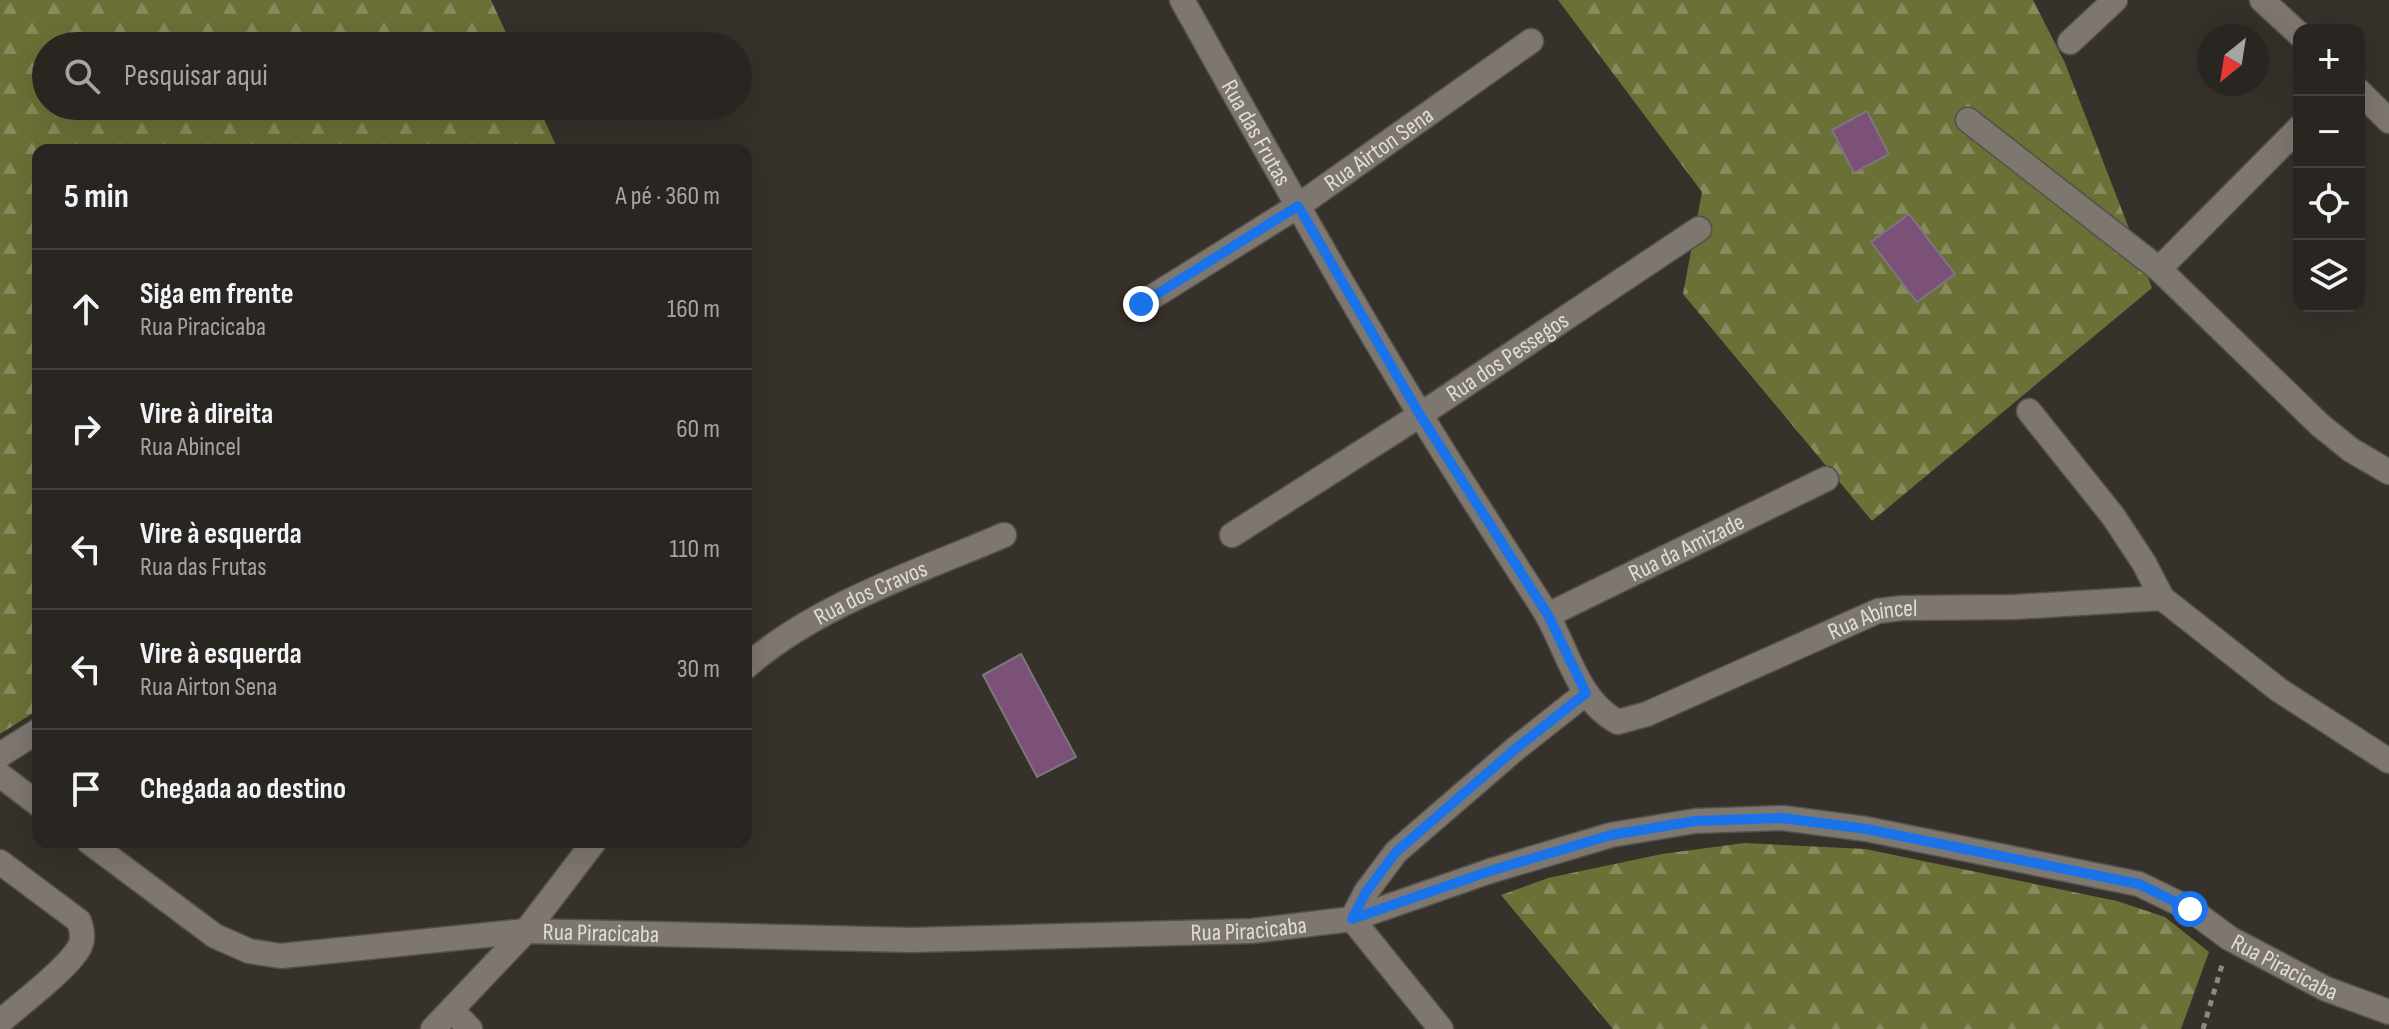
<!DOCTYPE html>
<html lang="pt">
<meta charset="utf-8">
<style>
:root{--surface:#292520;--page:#312d29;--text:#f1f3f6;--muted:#a5a5a5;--line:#45423e}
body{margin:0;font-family:"Sofia Sans Condensed",sans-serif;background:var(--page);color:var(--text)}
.controls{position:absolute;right:24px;top:24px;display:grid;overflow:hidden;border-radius:16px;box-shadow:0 8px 32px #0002}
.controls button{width:72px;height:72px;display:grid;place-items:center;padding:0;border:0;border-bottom:2px solid var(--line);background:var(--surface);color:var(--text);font:40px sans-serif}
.compass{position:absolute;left:2197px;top:24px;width:72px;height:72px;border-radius:50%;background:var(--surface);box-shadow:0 8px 32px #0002;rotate:210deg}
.stop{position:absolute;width:24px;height:24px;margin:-18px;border:6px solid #1a73e8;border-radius:50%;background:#fff}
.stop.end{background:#1a73e8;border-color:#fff;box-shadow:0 2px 8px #0008}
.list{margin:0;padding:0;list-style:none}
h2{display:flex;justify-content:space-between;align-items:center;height:104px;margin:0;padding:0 32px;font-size:34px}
h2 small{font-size:26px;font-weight:400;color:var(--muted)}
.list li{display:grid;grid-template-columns:52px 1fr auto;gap:24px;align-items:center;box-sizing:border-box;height:120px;padding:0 32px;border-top:2px solid var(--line)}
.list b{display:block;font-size:30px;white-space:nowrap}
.list p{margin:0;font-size:26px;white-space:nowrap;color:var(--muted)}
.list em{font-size:26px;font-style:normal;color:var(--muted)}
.icon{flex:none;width:44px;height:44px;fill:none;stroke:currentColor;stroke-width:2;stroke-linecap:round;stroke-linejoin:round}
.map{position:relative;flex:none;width:2389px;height:1029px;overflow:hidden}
.search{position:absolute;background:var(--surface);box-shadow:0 8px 32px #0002;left:32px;top:32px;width:720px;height:88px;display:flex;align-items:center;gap:20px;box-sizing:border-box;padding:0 28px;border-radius:44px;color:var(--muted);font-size:30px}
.panel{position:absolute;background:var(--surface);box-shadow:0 8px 32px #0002;left:32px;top:144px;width:720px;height:704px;border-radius:16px}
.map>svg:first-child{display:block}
</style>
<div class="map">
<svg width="2389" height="1029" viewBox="0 0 2389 1029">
<defs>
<pattern id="forest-firs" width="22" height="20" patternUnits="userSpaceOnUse" patternTransform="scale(2)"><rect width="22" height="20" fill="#6b7036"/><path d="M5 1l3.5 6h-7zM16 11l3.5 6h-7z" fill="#878a5c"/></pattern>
</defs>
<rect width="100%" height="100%" fill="#37312b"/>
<path fill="url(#forest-firs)" d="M 0,0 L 491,0 L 512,46 L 46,46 L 46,106 L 538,106 L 558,150 L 38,150 L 38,710 L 0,734 Z
M 1558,0 L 2033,0 L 2065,63 L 2152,288 L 1872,521 L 1683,294 L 1702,192 Z
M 1744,843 L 1865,849 L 2117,901 L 2165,917 L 2209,952 L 2181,1029 L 1613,1029 L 1501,895 L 1548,878 L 1662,854 Z"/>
<path fill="#7b5178" stroke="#7d767c" stroke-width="2" d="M 1867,111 L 1889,154 L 1854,173 L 1832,130 Z
M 1909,214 L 1955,274 L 1917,302 L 1871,242 Z
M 1021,654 L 1076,757 L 1037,777 L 983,675 Z"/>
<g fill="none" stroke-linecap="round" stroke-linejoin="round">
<defs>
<g id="minor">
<path id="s1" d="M 1182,0 C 1260,139 1337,278 1420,414 C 1460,480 1502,544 1543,608 C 1567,646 1576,700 1618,722 L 1647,714 L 1878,611 L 1902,608 L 2015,607 L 2162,598"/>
<path d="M 2262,0 L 2299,34"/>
<path d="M 2070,42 L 2115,0"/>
<path d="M 2359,91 L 2389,121"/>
<path d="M 1968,120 L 2159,269 L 2320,425 L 2351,450 L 2389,472"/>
<path d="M 2159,269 L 2299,128"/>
<path id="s2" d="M 1141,304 L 1298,206 L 1531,41"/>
<path d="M 2029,411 L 2113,516 L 2144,563 L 2162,598 L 2279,690 L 2389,761"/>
<path id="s3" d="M 1232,535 L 1420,415 L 1699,229"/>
<path id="s4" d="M 1548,615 L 1826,479"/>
<path id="s5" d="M 746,667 C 814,606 920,571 1004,535"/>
<path d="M 0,755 L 38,731"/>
<path d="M 0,775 L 38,804"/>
<path id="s6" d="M 89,842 L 215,936 L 249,951 L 281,956 L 526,931 L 911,940 L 1252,931 L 1352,919 L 1490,871 L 1611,835 L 1695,821 L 1783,818 L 1866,829 L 2139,884 L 2190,909 L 2229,938 L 2326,989 L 2389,1012"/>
<path d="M 0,862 L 79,921 C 82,929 84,937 80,946 C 70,967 19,1005 0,1022"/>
<path d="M 1352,919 L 1366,892 L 1396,852 L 1514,750 L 1586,693"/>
<path d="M 1352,919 L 1441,1029"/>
<path d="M 452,1010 L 470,1029"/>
<path d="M 433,1029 L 526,931 L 594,842"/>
</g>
</defs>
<use href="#minor" stroke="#54504a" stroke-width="27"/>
<path stroke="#8d8883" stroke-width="5" stroke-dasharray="6 6" stroke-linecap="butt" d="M 2203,1029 L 2222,965"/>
<use href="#minor" stroke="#7e7770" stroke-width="24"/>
</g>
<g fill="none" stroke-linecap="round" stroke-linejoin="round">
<path stroke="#1a73e8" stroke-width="10" d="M 1141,304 L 1298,206 L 1420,415 L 1548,615 L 1586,693 L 1514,750 L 1396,852 L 1366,892 L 1352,919 L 1490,871 L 1611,835 L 1695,821 L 1783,818 L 1866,829 L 2139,884 L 2190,909"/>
</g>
<g text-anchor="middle" stroke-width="7" stroke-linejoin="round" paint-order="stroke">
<g font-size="24" fill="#e0dcd8" stroke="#37312b">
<text dy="8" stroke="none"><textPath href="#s1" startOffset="152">Rua das Frutas</textPath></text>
<text dy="8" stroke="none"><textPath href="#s2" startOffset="284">Rua Airton Sena</textPath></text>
<text dy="8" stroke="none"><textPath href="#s3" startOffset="328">Rua dos Pessegos</textPath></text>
<text dy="8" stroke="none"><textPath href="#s4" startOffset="154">Rua da Amizade</textPath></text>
<text dy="8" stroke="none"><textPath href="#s5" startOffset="146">Rua dos Cravos</textPath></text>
<text dy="8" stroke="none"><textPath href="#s1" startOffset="1122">Rua Abincel</textPath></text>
<text dy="8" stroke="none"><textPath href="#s6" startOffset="1196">Rua Piracicaba</textPath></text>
<text dy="8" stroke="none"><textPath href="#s6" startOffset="548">Rua Piracicaba</textPath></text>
<text dy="8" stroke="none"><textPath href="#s6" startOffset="2276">Rua Piracicaba</textPath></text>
</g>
</g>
</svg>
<div class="controls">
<button>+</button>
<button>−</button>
<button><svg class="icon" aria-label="locate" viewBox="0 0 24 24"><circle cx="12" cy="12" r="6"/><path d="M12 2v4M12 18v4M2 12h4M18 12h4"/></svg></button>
<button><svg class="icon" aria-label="layers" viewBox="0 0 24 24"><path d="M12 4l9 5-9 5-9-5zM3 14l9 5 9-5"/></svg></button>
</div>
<svg class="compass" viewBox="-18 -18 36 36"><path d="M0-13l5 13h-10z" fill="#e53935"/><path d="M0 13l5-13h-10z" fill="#a5a5a5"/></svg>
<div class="stop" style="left:2190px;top:909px"></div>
<div class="stop end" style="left:1141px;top:304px"></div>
<div class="search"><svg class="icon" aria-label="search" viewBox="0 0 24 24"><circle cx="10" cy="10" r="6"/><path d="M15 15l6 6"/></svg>Pesquisar aqui</div>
<section class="panel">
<h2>5 min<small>A pé · 360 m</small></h2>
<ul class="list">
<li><svg class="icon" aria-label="ahead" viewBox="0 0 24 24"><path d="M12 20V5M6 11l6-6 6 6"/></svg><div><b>Siga em frente</b><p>Rua Piracicaba</p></div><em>160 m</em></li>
<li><svg class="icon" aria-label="right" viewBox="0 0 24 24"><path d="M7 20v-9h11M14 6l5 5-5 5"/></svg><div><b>Vire à direita</b><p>Rua Abincel</p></div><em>60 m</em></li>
<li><svg class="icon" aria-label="left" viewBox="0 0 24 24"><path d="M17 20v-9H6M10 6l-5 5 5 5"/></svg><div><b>Vire à esquerda</b><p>Rua das Frutas</p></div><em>110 m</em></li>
<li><svg class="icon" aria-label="left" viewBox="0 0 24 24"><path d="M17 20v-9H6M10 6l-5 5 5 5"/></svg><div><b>Vire à esquerda</b><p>Rua Airton Sena</p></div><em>30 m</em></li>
<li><svg class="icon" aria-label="arrive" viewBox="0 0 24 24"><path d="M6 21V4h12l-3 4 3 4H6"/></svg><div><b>Chegada ao destino</b></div></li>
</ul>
</section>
</div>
